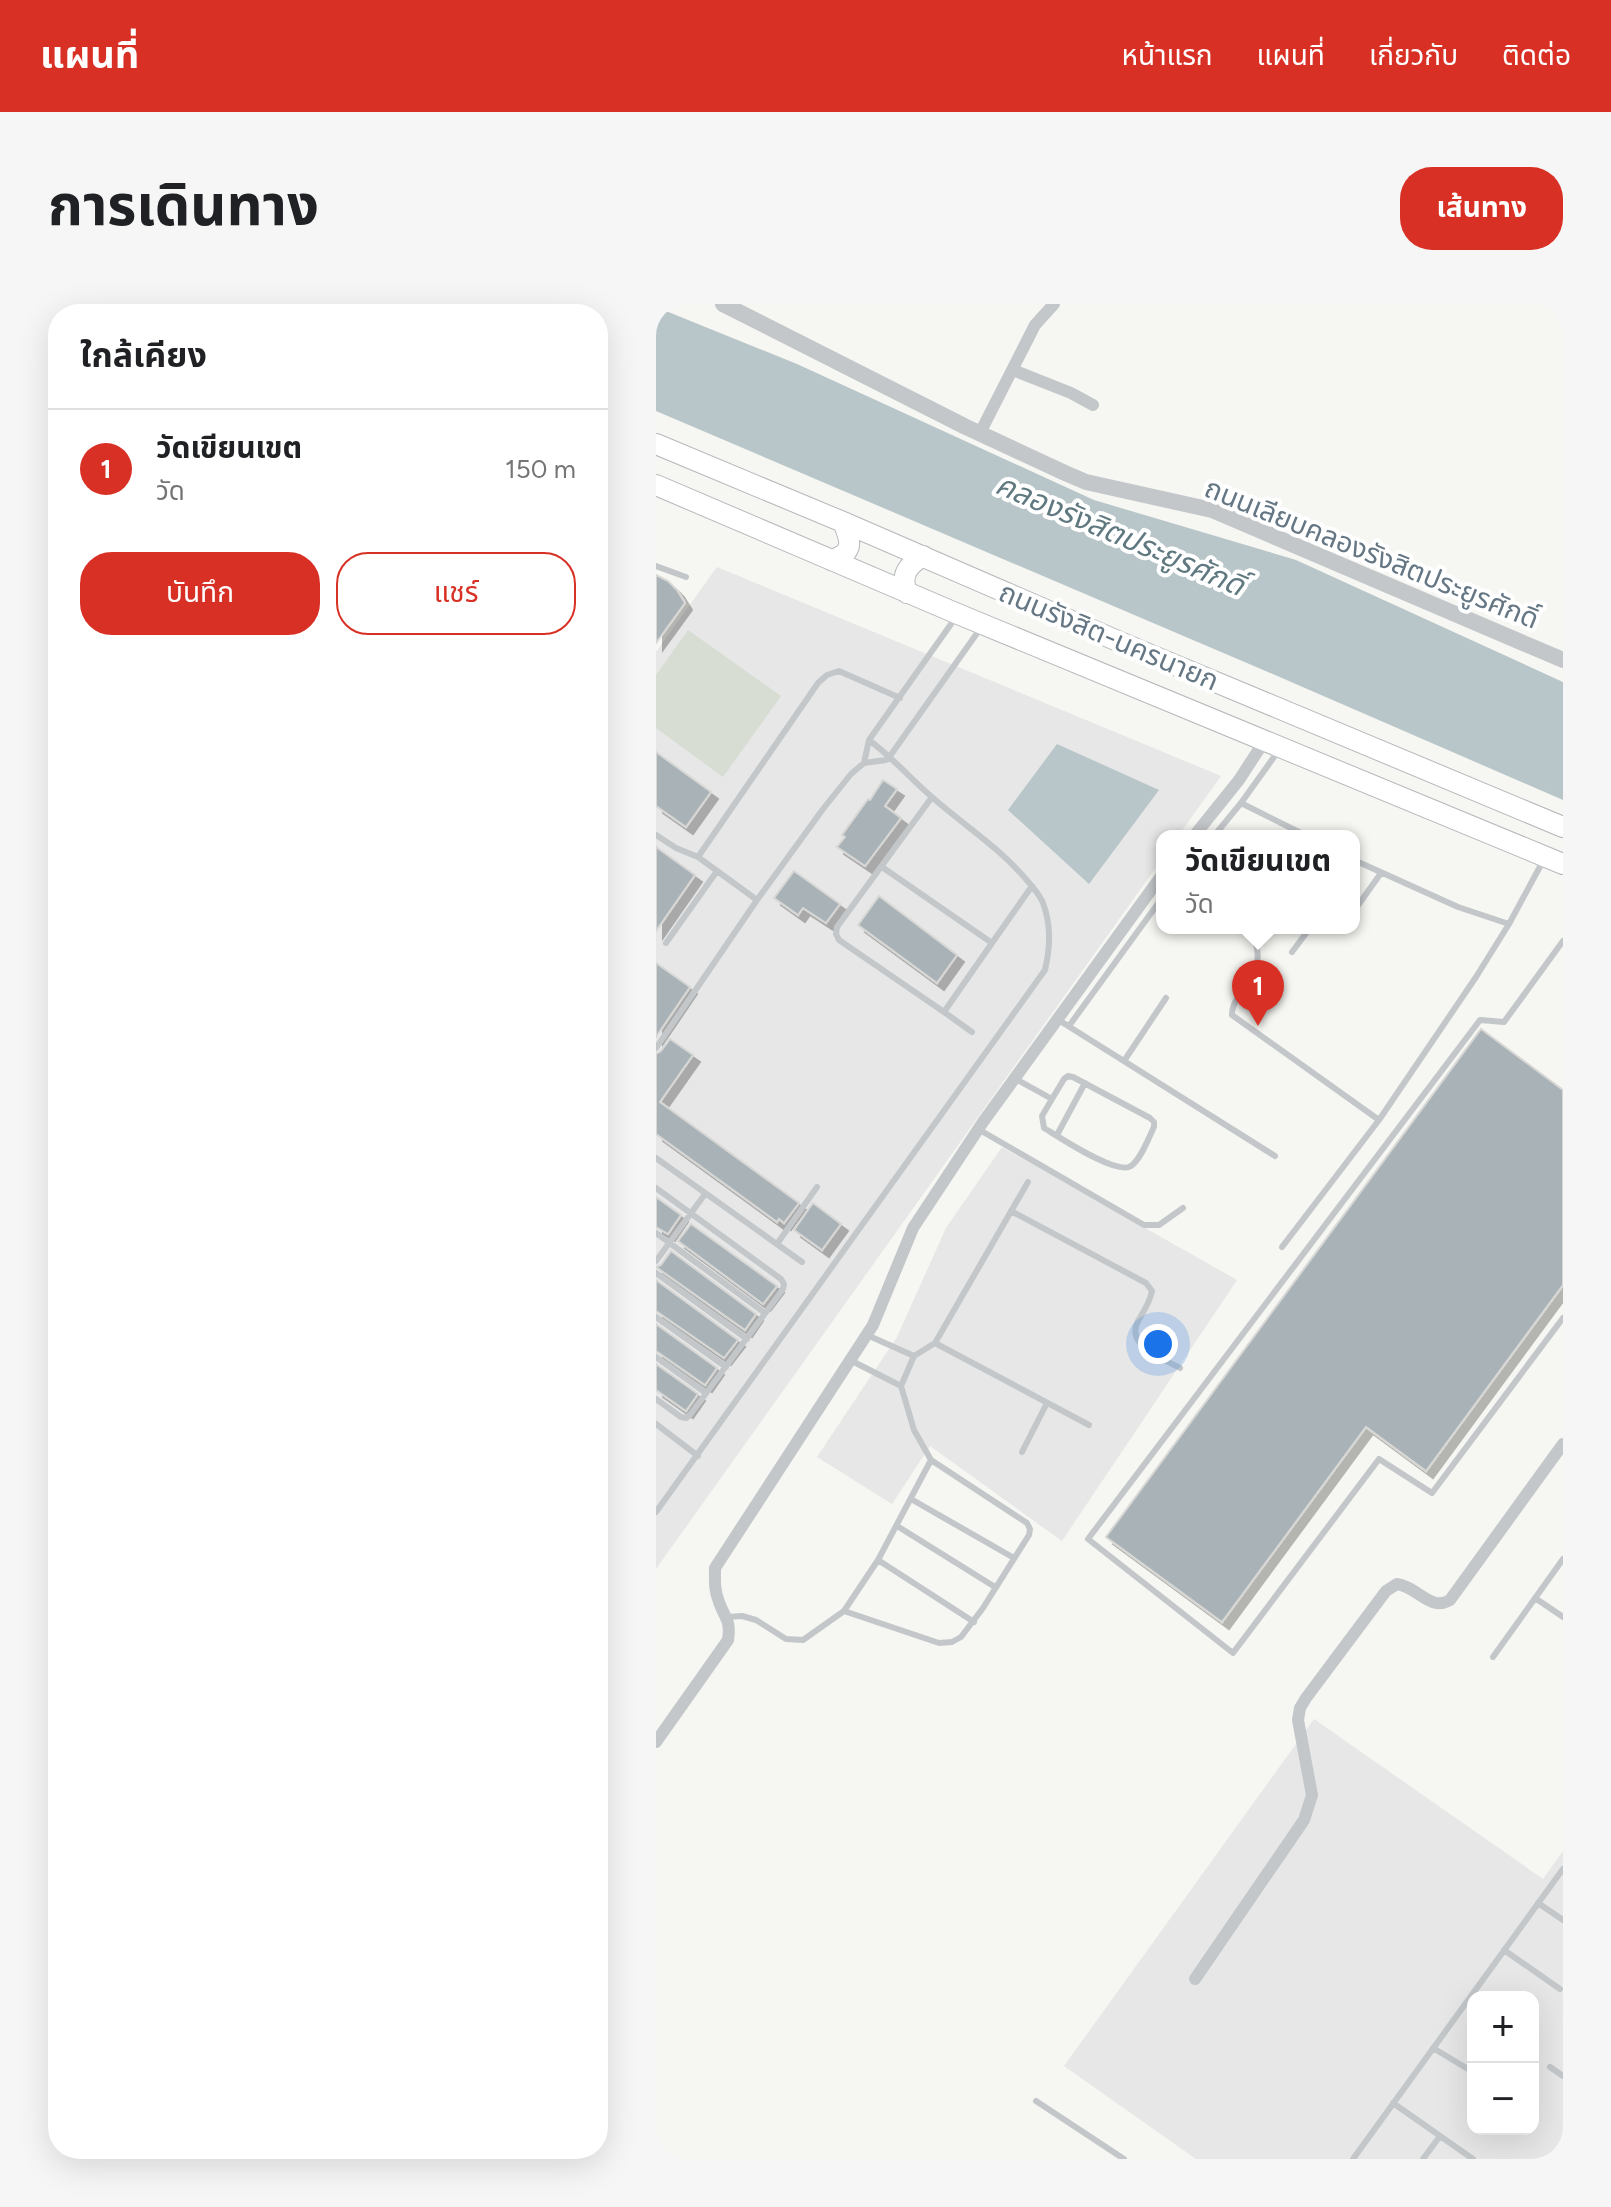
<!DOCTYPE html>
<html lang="th">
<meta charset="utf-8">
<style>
:root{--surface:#fff;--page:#f6f6f6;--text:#202124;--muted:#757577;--line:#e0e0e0;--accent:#d93025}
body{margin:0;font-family:Figtree,"Noto Sans Thai",sans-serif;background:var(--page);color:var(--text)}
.controls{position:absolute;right:24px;bottom:24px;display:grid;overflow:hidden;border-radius:16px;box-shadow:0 8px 32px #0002}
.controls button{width:72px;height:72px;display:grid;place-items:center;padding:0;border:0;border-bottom:2px solid var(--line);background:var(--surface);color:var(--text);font:40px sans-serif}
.you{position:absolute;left:502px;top:1040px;width:28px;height:28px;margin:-20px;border:6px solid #fff;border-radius:50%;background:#1a73e8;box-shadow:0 0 0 12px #1a73e833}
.badge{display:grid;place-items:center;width:52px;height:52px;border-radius:50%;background:var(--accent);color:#fff;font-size:26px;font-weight:700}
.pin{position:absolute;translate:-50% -66px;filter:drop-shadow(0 2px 4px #0008)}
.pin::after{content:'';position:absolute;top:42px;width:28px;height:24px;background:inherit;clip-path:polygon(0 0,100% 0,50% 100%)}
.popup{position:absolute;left:500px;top:526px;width:204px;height:104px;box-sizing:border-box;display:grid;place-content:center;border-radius:16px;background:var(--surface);filter:drop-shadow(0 2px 6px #0005);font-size:26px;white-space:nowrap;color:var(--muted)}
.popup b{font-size:30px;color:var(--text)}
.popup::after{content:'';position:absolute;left:50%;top:100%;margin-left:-16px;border:16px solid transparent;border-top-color:var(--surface)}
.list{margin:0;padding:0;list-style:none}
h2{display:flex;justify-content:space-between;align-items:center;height:104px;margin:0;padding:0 32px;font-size:34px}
h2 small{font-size:26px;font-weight:400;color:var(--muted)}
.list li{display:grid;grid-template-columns:52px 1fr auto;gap:24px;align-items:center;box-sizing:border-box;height:120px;padding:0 32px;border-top:2px solid var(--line)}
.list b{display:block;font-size:30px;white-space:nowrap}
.list p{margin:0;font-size:26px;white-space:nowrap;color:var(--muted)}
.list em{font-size:26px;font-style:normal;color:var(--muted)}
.actions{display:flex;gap:16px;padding:24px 32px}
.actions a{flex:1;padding:18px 0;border:2px solid var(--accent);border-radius:32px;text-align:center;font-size:28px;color:var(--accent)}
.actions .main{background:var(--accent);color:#fff}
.map{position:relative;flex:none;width:907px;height:1855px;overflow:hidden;border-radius:32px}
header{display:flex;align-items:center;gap:48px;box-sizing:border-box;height:112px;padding:0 40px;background:var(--accent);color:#fff}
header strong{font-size:38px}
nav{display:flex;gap:44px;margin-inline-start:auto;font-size:28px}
.intro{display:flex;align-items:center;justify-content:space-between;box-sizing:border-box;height:192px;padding:0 48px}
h1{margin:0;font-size:56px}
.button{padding:20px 36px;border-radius:32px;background:var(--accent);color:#fff;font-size:28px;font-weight:700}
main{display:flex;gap:48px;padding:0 48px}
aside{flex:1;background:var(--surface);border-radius:32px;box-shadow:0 8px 32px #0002}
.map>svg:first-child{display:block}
</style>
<header>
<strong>แผนที่</strong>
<nav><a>หน้าแรก</a><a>แผนที่</a><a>เกี่ยวกับ</a><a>ติดต่อ</a></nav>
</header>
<div class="intro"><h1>การเดินทาง</h1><a class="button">เส้นทาง</a></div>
<main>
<aside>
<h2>ใกล้เคียง<small></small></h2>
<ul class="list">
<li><span class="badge">1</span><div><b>วัดเขียนเขต</b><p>วัด</p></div><em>150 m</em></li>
</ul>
<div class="actions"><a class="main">บันทึก</a><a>แชร์</a></div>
</aside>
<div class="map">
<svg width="907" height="1855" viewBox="0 0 907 1855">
<defs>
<filter id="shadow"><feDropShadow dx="7" dy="7" stdDeviation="0" flood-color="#0004"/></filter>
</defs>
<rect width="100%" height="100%" fill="#f6f6f2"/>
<path fill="#e6e7e6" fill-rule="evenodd" d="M 61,263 L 565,472 L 522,532 L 506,532 L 506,555 L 0,1265 L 0,348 Z
M 346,843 L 581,976 L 406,1237 L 274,1142 L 236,1200 L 161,1153 L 241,1033 L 290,924 Z
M 658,1415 L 887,1575 L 907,1547 L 907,1855 L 540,1855 L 408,1762 ZM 817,1693 L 877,1693 L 877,1825 L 817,1825 Z"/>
<path fill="#d7ddd3" d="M 32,326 L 125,392 L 67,473 L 0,424 L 0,371 Z"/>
<path fill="#b9c6c9" d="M 0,3 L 141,60 L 438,196 L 640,256 L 907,378 L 907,496 L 619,371 L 0,107 Z
M 401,440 L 503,486 L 433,580 L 352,506 Z"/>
<path fill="#a9b2b7" stroke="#d7d7d5" stroke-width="2" filter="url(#shadow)" d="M 0,271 L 12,277 L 21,286 L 29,299 L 0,339 Z
M 0,448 L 55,488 L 30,523 L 0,502 Z
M 227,476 L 241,485 L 229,502 L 245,514 L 209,562 L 181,543 L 189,533 L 186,531 L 212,495 L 214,496 Z
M 0,543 L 39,571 L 0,627 Z
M 138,567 L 184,600 L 170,619 L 147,604 L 142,611 L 118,594 Z
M 223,592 L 301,651 L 281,679 L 202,621 Z
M 0,659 L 34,683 L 0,733 Z
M 825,725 L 907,786 L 907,981 L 770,1167 L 710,1123 L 566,1318 L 450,1233 Z
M 14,735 L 37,751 L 4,798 L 143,899 L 128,919 L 123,915 L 121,918 L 0,830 L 0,750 L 5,747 Z
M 0,893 L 25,911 L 12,930 L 0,923 Z
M 157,899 L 185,920 L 166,946 L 138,926 Z
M 35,920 L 121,982 L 108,999 L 107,1000 L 22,937 Z
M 15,947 L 100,1010 L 89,1026 L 0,963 L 5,961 Z
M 0,976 L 82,1036 L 68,1054 L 0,1007 Z
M 0,1020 L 61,1064 L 49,1081 L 0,1047 Z
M 0,1060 L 42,1090 L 30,1107 L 0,1086 Z"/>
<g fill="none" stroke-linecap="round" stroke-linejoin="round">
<defs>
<path id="primary" d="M 0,140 L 187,218 L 471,341 L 907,523
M 0,181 L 302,310 L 907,560
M 175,256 C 199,249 195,237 187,218
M 251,289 C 244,271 252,261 267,252"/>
</defs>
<use href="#primary" stroke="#b4b9bc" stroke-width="22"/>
<path stroke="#c3c7ca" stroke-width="6" d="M 0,262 L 30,273
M 623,446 L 585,499 L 651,532
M 208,459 L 230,456 L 234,452 L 324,325
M 276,493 L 181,623 L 180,630 L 183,636 L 288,708 L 336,639
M 0,531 L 20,544 L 42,553 L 162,379 L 171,371 L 183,367 L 244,394
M 569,532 L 562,527 L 585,499
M 42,553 L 101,596
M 226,563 L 336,639 L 376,582
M 698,607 L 725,569
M 853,620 L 887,557
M 594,628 C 611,656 597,667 582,693 C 578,700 576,704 576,711 L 723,816
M 907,637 L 848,718 L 824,716 L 432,1235 L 577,1349 L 723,1155 L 776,1189 L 907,1014
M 10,639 L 61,567
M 636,648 L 654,624
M 288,708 L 316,728
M 401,715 L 619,852
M 413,722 L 506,594
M 0,744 L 101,596 L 167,505 L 195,470 L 208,459 L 213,436 L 300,313
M 468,757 L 510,694
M 360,775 L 396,795 L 408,775 L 412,772 L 417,773 L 494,814 L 498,818 L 498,823 C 492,835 485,855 475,862 C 461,872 403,833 388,824 L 386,812 L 396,795
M 322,825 L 488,921 L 503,921 L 527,904
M 401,831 L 429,779
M 0,854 L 146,958
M 0,884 L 125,975 L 128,980 L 127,985 L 34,1111 L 30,1114 L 25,1113 L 0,1095
M 355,907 L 490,979 L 496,987 C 494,998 488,1007 482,1017 C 469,1042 506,1054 524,1064
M 0,929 L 109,1009
M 121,940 L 161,883
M 626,943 L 723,816 L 820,673 L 853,620 L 802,603 L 698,556
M 0,957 L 49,890
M 0,969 L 91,1035
M 0,1013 L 70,1063
M 211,1031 L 258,1052
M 279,1039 L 372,878
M 0,1053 L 50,1089
M 194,1056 L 245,1082
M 0,1120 L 42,1152
M 366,1148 L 391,1099
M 255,1195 L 358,1254
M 0,1208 L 389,666 C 394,645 395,620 387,599 C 384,591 376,582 369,574 C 342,543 308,521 277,494 C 255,475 237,454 213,436
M 241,1222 L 339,1283
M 222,1256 L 318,1318
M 879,1294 L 907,1313
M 188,1307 L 222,1256 L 275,1156
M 71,1313 L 86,1312 L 100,1316 L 130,1335 L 147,1336 L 188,1307 L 283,1339 L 296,1338 L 305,1333 L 327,1304 L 373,1231 L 374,1225 L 371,1219 L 275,1156 L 258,1126 L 245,1082 L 258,1052 L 279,1039 L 433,1121
M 837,1353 L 907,1255
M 882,1599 L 907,1616
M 848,1646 L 904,1685
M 777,1744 L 817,1768
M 894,1763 L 907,1772
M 380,1797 L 468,1855
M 737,1799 L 817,1855
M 697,1855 L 907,1565
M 767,1855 L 784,1832"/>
<path stroke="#c3c7ca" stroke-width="12" d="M 357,66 L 415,89 L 437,101
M 324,129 L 379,21 L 398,0
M 538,532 L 583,476 L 609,436
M 0,1438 L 72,1336 C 75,1316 69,1315 63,1298 C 58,1286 59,1276 59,1264 L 217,1021 L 257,924 L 327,818 L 506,571
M 539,1675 L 648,1516 L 656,1491 L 642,1416 L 644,1404 L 650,1394 L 730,1287 L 741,1280 C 762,1283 775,1308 794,1296 L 907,1140"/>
<path stroke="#c3c7ca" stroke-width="16" d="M 67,0 L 310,123 L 409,169 L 430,178 L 556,206 L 907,356"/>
<use href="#primary" stroke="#fff" stroke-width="20"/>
</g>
<g text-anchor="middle" stroke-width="8" stroke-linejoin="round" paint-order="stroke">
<g font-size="28" fill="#657784" stroke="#fff">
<text transform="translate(716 249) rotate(22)" y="10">ถนนเลียบคลองรังสิตประยูรศักดิ์</text>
<text transform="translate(453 332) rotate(23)" y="10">ถนนรังสิต-นครนายก</text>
</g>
<g font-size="30" font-style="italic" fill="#607980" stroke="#fff">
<text transform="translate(464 231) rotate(23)" y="10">คลองรังสิตประยูรศักดิ์</text>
</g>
</g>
</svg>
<div class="controls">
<button>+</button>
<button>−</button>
</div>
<div class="you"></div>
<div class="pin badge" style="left:602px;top:722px">1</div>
<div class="popup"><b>วัดเขียนเขต</b>วัด</div>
</div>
</main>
